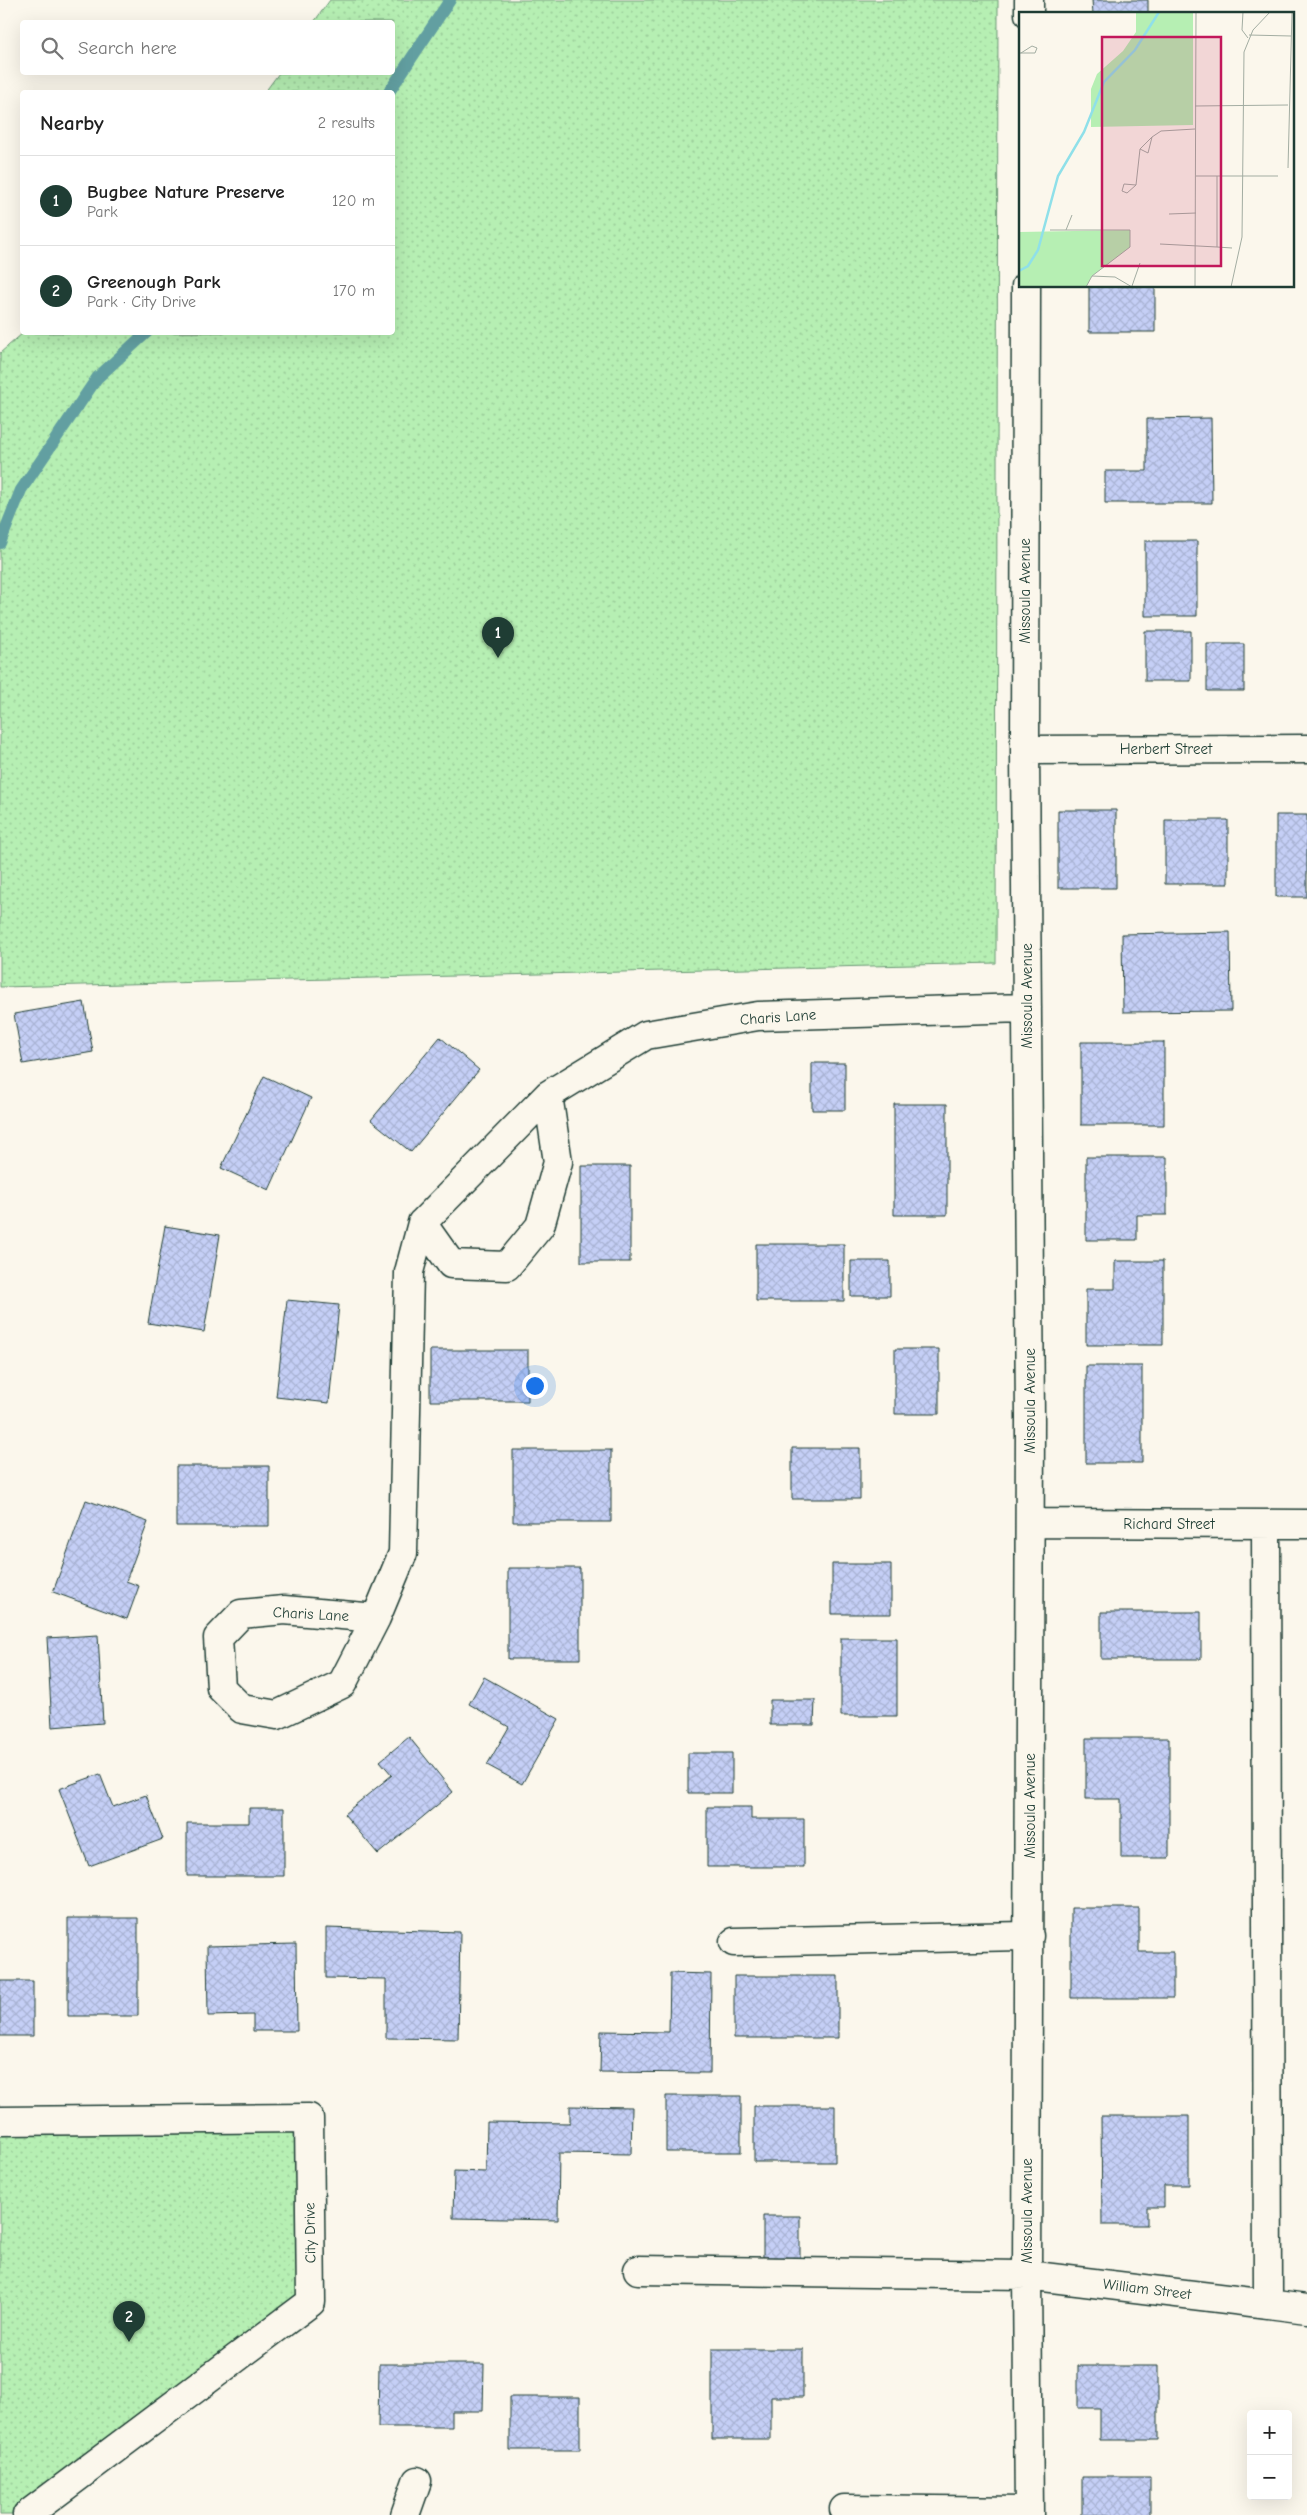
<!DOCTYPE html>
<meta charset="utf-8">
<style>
:root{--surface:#fff;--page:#f6f6f6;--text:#222;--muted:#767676;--line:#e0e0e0;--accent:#1f3d34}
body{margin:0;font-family:"Comic Neue",sans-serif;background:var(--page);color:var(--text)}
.controls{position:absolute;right:15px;bottom:15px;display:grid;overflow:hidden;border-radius:5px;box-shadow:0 5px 20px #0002}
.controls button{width:45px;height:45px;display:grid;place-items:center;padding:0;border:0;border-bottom:1px solid var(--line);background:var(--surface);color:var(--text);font:25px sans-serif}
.you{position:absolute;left:534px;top:1385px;width:18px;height:18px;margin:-12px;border:4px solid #fff;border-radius:50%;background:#1a73e8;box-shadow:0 0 0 8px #1a73e833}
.badge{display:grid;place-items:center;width:32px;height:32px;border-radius:50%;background:var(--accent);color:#fff;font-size:16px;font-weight:700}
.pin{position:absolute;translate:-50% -41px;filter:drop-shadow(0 1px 2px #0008)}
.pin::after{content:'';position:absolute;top:26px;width:18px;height:15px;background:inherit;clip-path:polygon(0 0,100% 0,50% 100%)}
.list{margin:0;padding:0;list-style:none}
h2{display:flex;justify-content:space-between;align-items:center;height:65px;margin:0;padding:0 20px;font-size:21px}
h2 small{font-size:16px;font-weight:400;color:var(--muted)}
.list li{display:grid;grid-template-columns:32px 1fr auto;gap:15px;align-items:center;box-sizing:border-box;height:90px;padding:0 20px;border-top:1px solid var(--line)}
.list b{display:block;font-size:19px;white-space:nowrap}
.list p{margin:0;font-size:16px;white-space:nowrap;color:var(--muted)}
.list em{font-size:16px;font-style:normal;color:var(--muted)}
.icon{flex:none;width:28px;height:28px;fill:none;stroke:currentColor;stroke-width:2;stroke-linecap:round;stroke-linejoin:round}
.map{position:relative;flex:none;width:1307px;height:2515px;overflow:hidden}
.search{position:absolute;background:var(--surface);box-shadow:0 5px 20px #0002;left:20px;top:20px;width:375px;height:55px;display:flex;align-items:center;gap:12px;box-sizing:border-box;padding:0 18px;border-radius:5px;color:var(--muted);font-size:19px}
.panel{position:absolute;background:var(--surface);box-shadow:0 5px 20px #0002;left:20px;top:90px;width:375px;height:245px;border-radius:5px}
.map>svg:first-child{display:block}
</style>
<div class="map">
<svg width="1307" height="2515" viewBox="0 0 1307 2515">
<defs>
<pattern id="park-dots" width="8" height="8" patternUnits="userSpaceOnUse" patternTransform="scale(1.25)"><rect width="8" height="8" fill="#b6efb3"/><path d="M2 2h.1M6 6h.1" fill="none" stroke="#9cce9b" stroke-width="1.8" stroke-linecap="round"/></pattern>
<pattern id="building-cross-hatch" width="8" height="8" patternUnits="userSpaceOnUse" patternTransform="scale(1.25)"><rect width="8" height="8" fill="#c5cff6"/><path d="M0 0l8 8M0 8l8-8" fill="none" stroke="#a9b3d4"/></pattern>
</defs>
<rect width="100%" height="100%" fill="#fbf7ec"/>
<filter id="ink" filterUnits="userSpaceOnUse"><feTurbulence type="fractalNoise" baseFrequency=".02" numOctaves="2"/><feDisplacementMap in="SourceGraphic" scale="10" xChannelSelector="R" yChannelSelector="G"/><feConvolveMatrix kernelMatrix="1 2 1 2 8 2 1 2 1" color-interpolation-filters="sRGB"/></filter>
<g filter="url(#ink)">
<path fill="url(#park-dots)" stroke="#6a9674" d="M 330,0 L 998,0 L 996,963 L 0,987 L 0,353 L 23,333 L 392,332 L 392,92 L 265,92 L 279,73 L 392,72 L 392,22 L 314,22 Z
M 309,2118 L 311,2302 L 27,2515 L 0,2515 L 0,2121 Z"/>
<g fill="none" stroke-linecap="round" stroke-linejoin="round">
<path stroke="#629fa1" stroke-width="12" d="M 389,92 L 450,0
M 0,543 L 21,490 L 97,378 L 147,332"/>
</g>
<path fill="url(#building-cross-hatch)" stroke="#1f3d34" d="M 1092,0 L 1148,0 L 1148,14 L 1093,14 Z
M 1089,286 L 1155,286 L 1155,332 L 1089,332 Z
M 1211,418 L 1212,503 L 1105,503 L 1105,471 L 1147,471 L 1147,419 Z
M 1145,541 L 1197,541 L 1197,616 L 1145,616 Z
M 1145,631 L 1191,631 L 1191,681 L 1145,681 Z
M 1207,644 L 1244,644 L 1244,691 L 1207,691 Z
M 1058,810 L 1116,810 L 1116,888 L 1058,888 Z
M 1276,815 L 1307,815 L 1307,897 L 1276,897 Z
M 1165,820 L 1228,820 L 1228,884 L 1165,884 Z
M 1230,932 L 1231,1011 L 1123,1012 L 1122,934 Z
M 84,1002 L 93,1052 L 23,1064 L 14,1014 Z
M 440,1037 L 479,1070 L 411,1152 L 371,1120 Z
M 1081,1042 L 1164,1042 L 1164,1125 L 1081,1125 Z
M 812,1063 L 845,1063 L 845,1110 L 812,1110 Z
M 264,1076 L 311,1098 L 269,1190 L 221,1168 Z
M 894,1104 L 947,1104 L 947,1215 L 894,1215 Z
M 1086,1157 L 1167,1157 L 1167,1215 L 1137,1215 L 1137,1240 L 1086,1240 Z
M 581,1166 L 630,1166 L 630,1262 L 581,1262 Z
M 165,1226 L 220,1235 L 204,1332 L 148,1323 Z
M 756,1244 L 844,1244 L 844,1301 L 756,1301 Z
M 851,1261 L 890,1261 L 890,1296 L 851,1296 Z
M 1115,1261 L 1163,1261 L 1163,1345 L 1086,1345 L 1086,1289 L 1115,1289 Z
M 287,1300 L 339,1305 L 329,1403 L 276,1397 Z
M 895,1349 L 939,1349 L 939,1414 L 895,1414 Z
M 430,1350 L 528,1350 L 528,1401 L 430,1401 Z
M 1086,1366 L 1142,1366 L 1142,1463 L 1086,1463 Z
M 792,1448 L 860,1448 L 860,1499 L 792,1499 Z
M 513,1450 L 611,1450 L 611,1522 L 513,1522 Z
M 176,1466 L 269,1466 L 269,1526 L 176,1526 Z
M 86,1500 L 148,1522 L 126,1581 L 139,1586 L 127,1619 L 53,1592 Z
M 832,1564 L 891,1564 L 891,1614 L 832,1614 Z
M 508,1568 L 580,1568 L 580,1659 L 508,1659 Z
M 1101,1612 L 1201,1612 L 1201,1659 L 1101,1659 Z
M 98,1635 L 103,1723 L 52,1727 L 47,1638 Z
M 841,1638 L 897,1638 L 897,1716 L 841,1716 Z
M 484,1677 L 559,1719 L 522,1784 L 487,1765 L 509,1727 L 469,1704 Z
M 770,1700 L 815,1700 L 814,1725 L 770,1725 Z
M 409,1737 L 453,1792 L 378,1854 L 344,1814 L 392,1775 L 380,1761 Z
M 1086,1738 L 1169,1738 L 1169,1858 L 1121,1858 L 1121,1799 L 1086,1799 Z
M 688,1753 L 732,1753 L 732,1793 L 688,1793 Z
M 100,1774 L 113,1807 L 146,1795 L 163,1839 L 89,1866 L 59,1789 Z
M 707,1807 L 751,1807 L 751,1819 L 804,1819 L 804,1867 L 707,1867 Z
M 249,1808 L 284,1808 L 284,1876 L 187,1876 L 187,1823 L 249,1823 Z
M 1071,1908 L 1139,1908 L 1139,1952 L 1173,1952 L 1173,1998 L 1071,1998 Z
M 68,1918 L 138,1918 L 138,2016 L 68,2016 Z
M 326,1928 L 460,1932 L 458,2039 L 386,2038 L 386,1979 L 326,1978 Z
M 296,1944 L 297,2031 L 253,2031 L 253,2015 L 208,2016 L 207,1946 Z
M 670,1973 L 711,1974 L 710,2073 L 600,2072 L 601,2031 L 669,2032 Z
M 734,1976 L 838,1976 L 838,2038 L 734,2038 Z
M 0,1981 L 33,1981 L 33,2036 L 0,2036 Z
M 666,2096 L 741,2096 L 741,2152 L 666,2152 Z
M 570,2106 L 632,2107 L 631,2154 L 559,2153 L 558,2220 L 453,2218 L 454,2171 L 486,2172 L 487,2122 L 570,2123 Z
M 754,2106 L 835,2106 L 835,2162 L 754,2162 Z
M 1101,2116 L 1189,2116 L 1189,2185 L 1164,2185 L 1164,2207 L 1147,2207 L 1147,2225 L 1102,2225 Z
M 763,2216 L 800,2216 L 800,2259 L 763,2259 Z
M 712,2349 L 803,2349 L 803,2397 L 771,2397 L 771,2439 L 712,2439 Z
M 379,2364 L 484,2364 L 483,2411 L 452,2411 L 452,2427 L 378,2427 Z
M 1078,2366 L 1158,2366 L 1158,2440 L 1100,2440 L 1100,2408 L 1078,2408 Z
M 510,2397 L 580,2397 L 580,2450 L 510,2450 Z
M 1082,2477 L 1150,2477 L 1150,2515 L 1082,2515 Z"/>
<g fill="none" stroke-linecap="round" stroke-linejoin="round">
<defs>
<path id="minor" d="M 1029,14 L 1029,0
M 1026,286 L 1025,750 L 1030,1420 L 1027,2275 L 1029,2515
M 1025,750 L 1307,749
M 422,1223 L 451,1264 L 507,1266 L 540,1226 L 558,1162 L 548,1095
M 1030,1523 L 1307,1524
M 1266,1524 L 1268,2304 L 1307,2309
M 376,1618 L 342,1684 L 277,1715 L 242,1709 L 221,1688 L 218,1638 L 241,1614 L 284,1610 L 376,1618 L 403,1553 L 409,1272 L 422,1223 L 548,1095 L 646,1035 L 758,1016 L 1027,1008
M 734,1942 L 1029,1936
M 0,2121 L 309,2118 L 311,2302 L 27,2515
M 638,2270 L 1027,2275 L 1268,2304
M 844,2509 L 1029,2511
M 405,2515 L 417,2481"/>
</defs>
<use href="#minor" stroke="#1f3d34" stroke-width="31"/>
<use href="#minor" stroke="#fbf7ec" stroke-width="28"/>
</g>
</g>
<g text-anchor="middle" stroke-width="4.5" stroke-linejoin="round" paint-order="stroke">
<g font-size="15" fill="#1f3d34" stroke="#fbf7ec">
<text transform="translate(1025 591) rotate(-90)" y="5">Missoula Avenue</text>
<text x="1166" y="754">Herbert Street</text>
<text transform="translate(1027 996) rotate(-90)" y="5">Missoula Avenue</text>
<text transform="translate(778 1017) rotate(-4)" y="5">Charis Lane</text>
<text transform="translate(1030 1401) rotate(-90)" y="5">Missoula Avenue</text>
<text x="1169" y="1529">Richard Street</text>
<text transform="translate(311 1614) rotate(3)" y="5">Charis Lane</text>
<text transform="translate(1030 1806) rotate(-90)" y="5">Missoula Avenue</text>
<text transform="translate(1027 2211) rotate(-90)" y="5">Missoula Avenue</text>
<text transform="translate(310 2233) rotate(-91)" y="5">City Drive</text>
<text transform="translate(1147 2289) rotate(7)" y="5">William Street</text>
</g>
</g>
<g transform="translate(1019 12)">
<rect width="275" height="275" fill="#fbf7ec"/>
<path d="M 117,0 L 174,0 L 174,113 L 72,115 L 72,77 L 78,62 L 104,39 L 117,20 ZM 111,218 L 111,235 L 73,264 L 67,275 L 0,275 L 0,220 Z" fill="#b6efb3"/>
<path fill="none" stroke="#8fe0e9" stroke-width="2.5" d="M 0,259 L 9,254 L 19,238 L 39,164 L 65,120 L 85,70 L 116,38 L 140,0"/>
<path fill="none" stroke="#a3ada2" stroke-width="1" d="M 224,0 L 223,18 L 229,26M 230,23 L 272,24M 0,41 L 16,41 L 18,36 L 13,34 L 2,41M 176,94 L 269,93M 121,137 L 129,141 L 133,125M 269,156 L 273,0M 177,164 L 259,164M 198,164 L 198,235 L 213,236M 117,173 L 108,181 L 103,179 L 105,172 L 117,173 L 121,137 L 133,125 L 142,119 L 176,117M 150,202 L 177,201M 31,218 L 111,218 L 111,235 L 73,264 L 67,275M 47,218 L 53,203M 141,232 L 198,235M 160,254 L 177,254M 73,264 L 96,265 L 113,275M 113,274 L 121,251M 176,275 L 177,0M 212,275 L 223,225 L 225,40 L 234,18 L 251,0"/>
<path fill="#c2185b" fill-opacity="0.15" stroke="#c2185b" stroke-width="2.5" d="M 83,25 L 202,25 L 202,254 L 83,254 Z"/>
<rect width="275" height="275" fill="none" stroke="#1f3d34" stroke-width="2.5"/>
</g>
</svg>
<div class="controls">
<button>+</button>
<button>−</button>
</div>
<div class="you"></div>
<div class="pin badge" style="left:498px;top:658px">1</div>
<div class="pin badge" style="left:129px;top:2342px">2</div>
<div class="search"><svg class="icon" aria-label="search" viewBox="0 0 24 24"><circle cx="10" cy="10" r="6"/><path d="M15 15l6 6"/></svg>Search here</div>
<section class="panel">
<h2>Nearby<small>2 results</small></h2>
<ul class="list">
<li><span class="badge">1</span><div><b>Bugbee Nature Preserve</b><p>Park</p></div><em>120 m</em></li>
<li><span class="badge">2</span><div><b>Greenough Park</b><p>Park · City Drive</p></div><em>170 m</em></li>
</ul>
</section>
</div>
